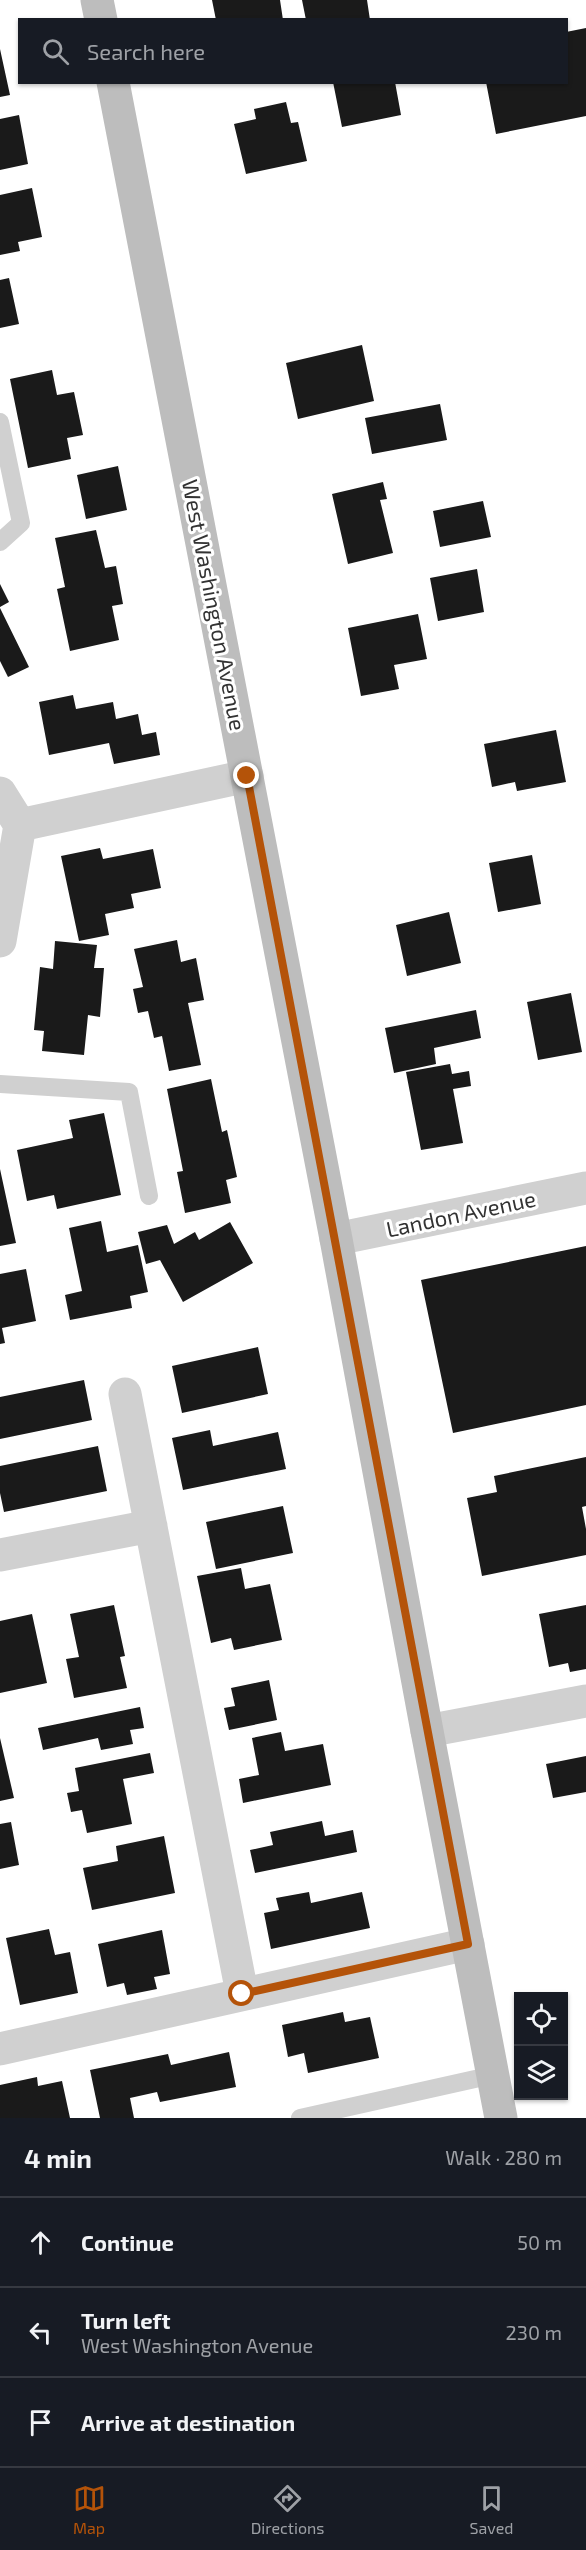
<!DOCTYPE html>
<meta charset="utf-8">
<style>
:root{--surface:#171b24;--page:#242831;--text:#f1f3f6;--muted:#9ea1a6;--line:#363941;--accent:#b45309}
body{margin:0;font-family:"Exo 2",sans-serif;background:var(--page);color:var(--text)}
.controls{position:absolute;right:18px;bottom:18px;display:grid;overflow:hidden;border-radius:0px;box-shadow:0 2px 4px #0004}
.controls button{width:54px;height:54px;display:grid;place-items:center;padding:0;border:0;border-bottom:2px solid var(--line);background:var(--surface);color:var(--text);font:30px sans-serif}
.stop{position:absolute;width:18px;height:18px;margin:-14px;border:4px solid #b45309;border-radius:50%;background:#fff}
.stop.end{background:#b45309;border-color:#fff;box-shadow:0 2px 6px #0008}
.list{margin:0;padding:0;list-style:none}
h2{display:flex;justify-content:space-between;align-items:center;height:78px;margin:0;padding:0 24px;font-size:26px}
h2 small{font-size:20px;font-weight:400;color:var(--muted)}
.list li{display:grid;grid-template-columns:39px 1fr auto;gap:18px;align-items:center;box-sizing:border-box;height:90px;padding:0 24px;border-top:2px solid var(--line)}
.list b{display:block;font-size:22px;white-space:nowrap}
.list p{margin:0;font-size:20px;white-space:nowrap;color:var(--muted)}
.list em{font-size:20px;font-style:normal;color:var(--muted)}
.icon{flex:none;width:33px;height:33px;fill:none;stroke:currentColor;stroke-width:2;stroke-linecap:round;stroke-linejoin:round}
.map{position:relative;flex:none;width:586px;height:2118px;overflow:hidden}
.search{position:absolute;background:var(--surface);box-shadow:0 2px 4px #0004;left:18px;right:18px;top:18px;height:66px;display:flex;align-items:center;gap:15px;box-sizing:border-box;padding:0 21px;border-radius:0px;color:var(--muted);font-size:22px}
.sheet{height:348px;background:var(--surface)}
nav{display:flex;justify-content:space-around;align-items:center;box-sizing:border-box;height:84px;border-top:2px solid var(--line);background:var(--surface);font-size:16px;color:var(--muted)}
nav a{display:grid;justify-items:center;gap:3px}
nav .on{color:var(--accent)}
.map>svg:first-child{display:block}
</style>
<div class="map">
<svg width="586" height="2118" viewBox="0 0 586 2118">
<rect width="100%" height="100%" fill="#fff"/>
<path fill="#1a1a1a" d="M 212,0 L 280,0 L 283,20 L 216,20 Z
M 302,0 L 367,0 L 370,20 L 306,20 Z
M 586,28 L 586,116 L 496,134 L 486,82 L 566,82 L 566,32 Z
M 0,49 L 10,95 L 0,97 Z
M 333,82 L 395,82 L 401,115 L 342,127 Z
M 286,102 L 291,123 L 298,122 L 307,161 L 246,174 L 234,124 L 256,119 L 254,109 Z
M 19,115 L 28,164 L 0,170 L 0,119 Z
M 32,188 L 42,237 L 18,242 L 20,251 L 0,255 L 0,195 Z
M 9,278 L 19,324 L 0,328 L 0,280 Z
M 362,345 L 374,401 L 298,419 L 286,363 Z
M 52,370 L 57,395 L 74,392 L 83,435 L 67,438 L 71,459 L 28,468 L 10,379 Z
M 440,404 L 447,440 L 372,454 L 365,418 Z
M 118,466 L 127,510 L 86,519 L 77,475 Z
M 383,482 L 387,499 L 380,500 L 393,553 L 348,564 L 332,494 Z
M 483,501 L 491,537 L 440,547 L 433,511 Z
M 96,530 L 105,568 L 116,566 L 123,604 L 112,606 L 119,640 L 70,651 L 57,589 L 65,587 L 55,538 Z
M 477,569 L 484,612 L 438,621 L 430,578 Z
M 0,584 L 9,602 L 0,607 Z
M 0,608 L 29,667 L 8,677 L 0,661 Z
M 418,614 L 427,659 L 394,665 L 399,689 L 361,696 L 348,628 Z
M 73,695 L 76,709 L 113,702 L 116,719 L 138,714 L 142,735 L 156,732 L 160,755 L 114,764 L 109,743 L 49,755 L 39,702 Z
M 556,730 L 566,782 L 517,791 L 515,782 L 492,787 L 484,744 Z
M 100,848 L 103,859 L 153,849 L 161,888 L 131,894 L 134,908 L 105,914 L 109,935 L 79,941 L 61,856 Z
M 532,855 L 541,904 L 498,912 L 489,863 Z
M 449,912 L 461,963 L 407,976 L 396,925 Z
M 177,940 L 181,962 L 196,958 L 204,1000 L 188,1003 L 201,1065 L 169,1071 L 162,1036 L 154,1038 L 148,1011 L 138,1013 L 133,989 L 143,987 L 134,949 Z
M 55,941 L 97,945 L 94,968 L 104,968 L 100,1017 L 88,1015 L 84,1055 L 42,1051 L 44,1031 L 34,1030 L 40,967 L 53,969 Z
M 571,993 L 582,1052 L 538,1060 L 527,1002 Z
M 476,1010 L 481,1038 L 434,1048 L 436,1064 L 394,1073 L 385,1028 Z
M 450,1064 L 452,1074 L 469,1071 L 471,1086 L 453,1089 L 463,1143 L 421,1150 L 406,1072 Z
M 211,1079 L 222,1132 L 227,1130 L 237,1177 L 226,1180 L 231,1203 L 185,1213 L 177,1172 L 183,1171 L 167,1089 Z
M 104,1113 L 121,1195 L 57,1209 L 54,1195 L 27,1201 L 17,1150 L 73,1138 L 69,1120 Z
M 0,1169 L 16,1243 L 0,1246 Z
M 101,1221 L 107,1252 L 138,1245 L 148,1292 L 130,1296 L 132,1308 L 70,1320 L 65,1295 L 82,1291 L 69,1228 Z
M 230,1222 L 253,1263 L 183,1302 L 160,1260 L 146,1264 L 138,1232 L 167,1225 L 174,1244 L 195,1232 L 199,1240 Z
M 586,1246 L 586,1405 L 453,1433 L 421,1280 Z
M 26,1269 L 36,1321 L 2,1328 L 5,1343 L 0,1344 L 0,1274 Z
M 258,1347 L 268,1394 L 182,1413 L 172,1366 Z
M 84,1380 L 92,1420 L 0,1439 L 0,1397 Z
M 210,1430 L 213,1446 L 278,1432 L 286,1469 L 183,1490 L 172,1438 Z
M 98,1446 L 107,1491 L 4,1512 L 0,1493 L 0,1466 Z
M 586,1457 L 586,1506 L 582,1507 L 586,1529 L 586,1555 L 482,1576 L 467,1498 L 497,1492 L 494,1476 Z
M 283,1506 L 293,1553 L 216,1569 L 206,1522 Z
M 241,1568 L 245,1589 L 270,1584 L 282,1640 L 234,1650 L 231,1638 L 211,1643 L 197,1576 Z
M 114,1605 L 125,1656 L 120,1657 L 127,1688 L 74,1698 L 66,1659 L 79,1657 L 70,1614 Z
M 586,1605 L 586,1669 L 570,1672 L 568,1663 L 549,1667 L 539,1614 Z
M 32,1614 L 47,1683 L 0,1693 L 0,1621 Z
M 269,1680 L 277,1720 L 229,1730 L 224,1708 L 235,1706 L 231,1688 Z
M 140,1707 L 144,1728 L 130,1730 L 133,1744 L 101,1750 L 98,1738 L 43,1750 L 38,1728 Z
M 281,1732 L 285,1751 L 323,1744 L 331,1785 L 243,1803 L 239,1779 L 259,1775 L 252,1738 Z
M 0,1738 L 14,1798 L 0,1801 Z
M 150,1753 L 154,1773 L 123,1779 L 132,1824 L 87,1833 L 82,1810 L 71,1812 L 67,1793 L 79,1791 L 75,1768 Z
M 586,1756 L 586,1792 L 553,1798 L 546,1764 Z
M 322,1821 L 325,1836 L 353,1830 L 357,1852 L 255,1873 L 250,1850 L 273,1845 L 270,1832 Z
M 11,1822 L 19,1865 L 0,1869 L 0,1824 Z
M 164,1836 L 175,1893 L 92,1910 L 83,1868 L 118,1861 L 116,1846 Z
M 309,1892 L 311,1903 L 362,1892 L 370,1928 L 271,1949 L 264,1913 L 279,1910 L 276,1898 Z
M 49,1929 L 55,1955 L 70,1952 L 78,1993 L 20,2005 L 6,1938 Z
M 162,1930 L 170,1974 L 154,1977 L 157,1989 L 127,1995 L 124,1983 L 107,1987 L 98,1944 Z
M 343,2012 L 345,2022 L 370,2017 L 379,2058 L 308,2073 L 304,2053 L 288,2057 L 282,2025 Z
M 229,2052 L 236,2087 L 160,2102 L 157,2092 L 130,2098 L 134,2118 L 100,2118 L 90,2070 L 168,2054 L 171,2065 Z
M 37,2077 L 38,2086 L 62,2081 L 70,2118 L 0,2118 L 0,2085 Z"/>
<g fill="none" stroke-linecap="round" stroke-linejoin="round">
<path stroke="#d0d0d0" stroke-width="18" d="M 0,422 L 21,523 L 0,542
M 0,1084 L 129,1092 L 149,1196
M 300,2118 L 493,2075"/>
<path stroke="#d0d0d0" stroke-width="33" d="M 0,793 L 20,825 L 0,941
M 20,825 L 247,776
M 336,1239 L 586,1188
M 125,1394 L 242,1993
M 0,1555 L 151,1526
M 427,1731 L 586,1701
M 0,2049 L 468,1944"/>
<path stroke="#bdbdbd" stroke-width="33" d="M 97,0 L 101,20
M 113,82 L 336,1239 L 427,1731 L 501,2118"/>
</g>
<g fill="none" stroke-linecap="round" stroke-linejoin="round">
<path stroke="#b45309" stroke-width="8" d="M 242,1994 L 468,1944 L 247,776"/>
</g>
<g text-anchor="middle" stroke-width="6" stroke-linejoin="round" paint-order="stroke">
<g font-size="22" fill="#333" stroke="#fff">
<text transform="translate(214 605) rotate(79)" y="8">West Washington Avenue</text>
<text transform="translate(461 1214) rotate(-12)" y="8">Landon Avenue</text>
</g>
</g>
</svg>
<div class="controls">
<button><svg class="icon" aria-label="locate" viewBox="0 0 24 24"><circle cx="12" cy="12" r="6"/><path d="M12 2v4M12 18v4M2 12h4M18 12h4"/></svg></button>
<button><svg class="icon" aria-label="layers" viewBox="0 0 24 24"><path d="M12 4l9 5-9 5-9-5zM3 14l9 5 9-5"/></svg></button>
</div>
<div class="stop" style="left:242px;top:1994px"></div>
<div class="stop end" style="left:247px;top:776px"></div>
<div class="search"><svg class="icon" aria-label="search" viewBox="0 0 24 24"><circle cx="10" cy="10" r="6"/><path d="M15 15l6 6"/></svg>Search here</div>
</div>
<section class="sheet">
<h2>4 min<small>Walk · 280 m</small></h2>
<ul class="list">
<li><svg class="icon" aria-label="ahead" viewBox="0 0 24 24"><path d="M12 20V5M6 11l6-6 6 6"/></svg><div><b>Continue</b></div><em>50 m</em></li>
<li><svg class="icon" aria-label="left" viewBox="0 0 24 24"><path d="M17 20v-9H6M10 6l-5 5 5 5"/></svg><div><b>Turn left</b><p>West Washington Avenue</p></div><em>230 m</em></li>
<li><svg class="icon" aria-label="arrive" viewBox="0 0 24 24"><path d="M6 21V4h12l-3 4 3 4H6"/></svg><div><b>Arrive at destination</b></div></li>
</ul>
</section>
<nav>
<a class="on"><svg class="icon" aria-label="map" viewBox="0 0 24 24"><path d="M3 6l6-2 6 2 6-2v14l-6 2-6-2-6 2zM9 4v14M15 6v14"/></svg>Map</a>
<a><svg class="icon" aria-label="directions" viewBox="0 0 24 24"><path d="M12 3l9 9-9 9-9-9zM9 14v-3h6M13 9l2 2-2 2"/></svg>Directions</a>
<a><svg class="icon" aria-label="saved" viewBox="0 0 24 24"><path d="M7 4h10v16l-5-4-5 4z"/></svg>Saved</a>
</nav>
